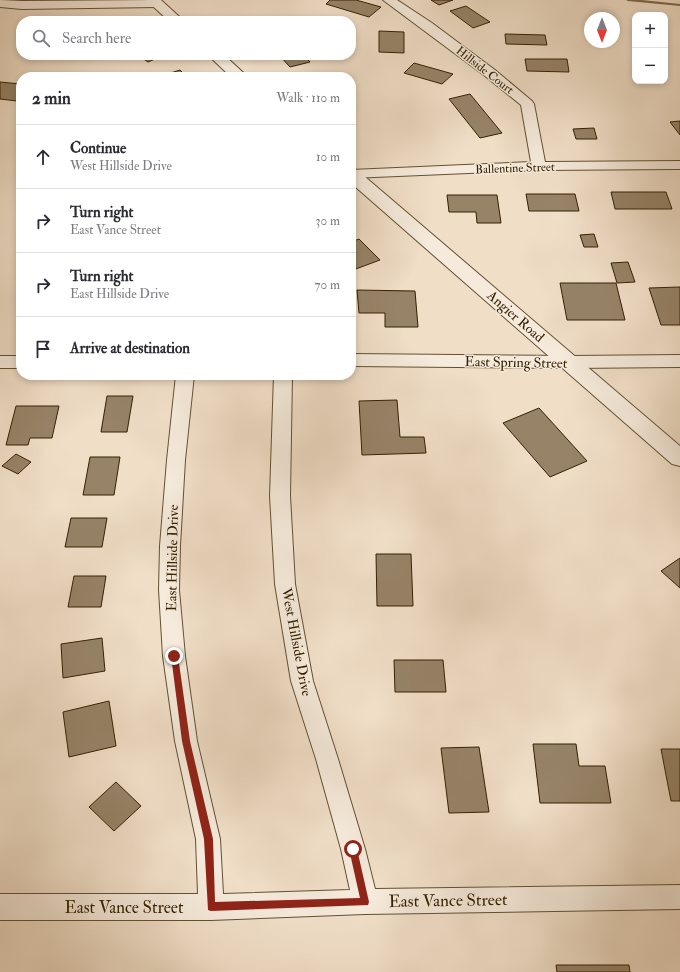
<!DOCTYPE html>
<meta charset="utf-8">
<style>
:root{--surface:#fff;--page:#f2f2f3;--text:#2b2b33;--muted:#7c7c81;--line:#e1e1e2}
body{margin:0;font-family:"IM FELL Double Pica",serif;background:var(--page);color:var(--text)}
.controls{position:absolute;right:12px;top:12px;display:grid;overflow:hidden;border-radius:8px;box-shadow:0 2px 6px #0003}
.controls button{width:36px;height:36px;display:grid;place-items:center;padding:0;border:0;border-bottom:1px solid var(--line);background:var(--surface);color:var(--text);font:20px sans-serif}
.compass{position:absolute;left:584px;top:12px;width:36px;height:36px;border-radius:50%;background:var(--surface);box-shadow:0 2px 6px #0003;rotate:180deg}
.stop{position:absolute;width:12px;height:12px;margin:-9px;border:3px solid #8f2418;border-radius:50%;background:#fff}
.stop.end{background:#8f2418;border-color:#fff;box-shadow:0 1px 4px #0008}
.list{margin:0;padding:0;list-style:none}
h2{display:flex;justify-content:space-between;align-items:center;height:52px;margin:0;padding:0 16px;font-size:17px}
h2 small{font-size:13px;font-weight:400;color:var(--muted)}
.list li{display:grid;grid-template-columns:26px 1fr auto;gap:12px;align-items:center;box-sizing:border-box;height:64px;padding:0 16px;border-top:1px solid var(--line)}
.list b{display:block;font-size:15px;white-space:nowrap}
.list p{margin:0;font-size:13px;white-space:nowrap;color:var(--muted)}
.list em{font-size:13px;font-style:normal;color:var(--muted)}
.icon{flex:none;width:22px;height:22px;fill:none;stroke:currentColor;stroke-width:2;stroke-linecap:round;stroke-linejoin:round}
.map{position:relative;flex:none;width:680px;height:972px;overflow:hidden}
.search{position:absolute;background:var(--surface);box-shadow:0 2px 6px #0003;left:16px;top:16px;width:340px;height:44px;display:flex;align-items:center;gap:10px;box-sizing:border-box;padding:0 14px;border-radius:16px;color:var(--muted);font-size:15px}
.panel{position:absolute;background:var(--surface);box-shadow:0 2px 6px #0003;left:16px;top:72px;width:340px;height:308px;border-radius:16px}
.map>svg:first-child{display:block}
</style>
<div class="map">
<svg width="680" height="972" viewBox="0 0 680 972">
<rect width="100%" height="100%" fill="#f0dec7"/>
<filter id="stains"><feTurbulence type="fractalNoise" baseFrequency=".005" numOctaves="4"/><feColorMatrix values="0 0 0 0 .2 0 0 0 0 .09 0 0 0 0 .02 0 0 0 .5 -.17"/></filter>
<radialGradient id="worn" r=".72"><stop offset=".6" stop-color="#630" stop-opacity="0"/><stop offset="1" stop-color="#630" stop-opacity=".3"/></radialGradient>
<g fill="none" stroke-linecap="round" stroke-linejoin="round">
<path fill="#7e6b50" fill-rule="evenodd" d="M 626,0 L 642,0 L 680,4 L 680,6 L 628,1 Z"/>
</g>
<path fill="#968368" stroke="#342002" d="M 330,0 L 356,0 L 381,7 L 369,17 L 326,4 Z
M 431,0 L 453,0 L 439,5 Z
M 466,6 L 490,22 L 473,28 L 450,11 Z
M 379,31 L 404,32 L 404,53 L 379,52 Z
M 505,34 L 545,35 L 547,45 L 506,44 Z
M 138,55 L 164,55 L 148,62 Z
M 279,55 L 304,55 L 310,62 L 290,67 Z
M 525,59 L 567,59 L 569,72 L 527,71 Z
M 414,63 L 453,74 L 442,84 L 404,73 Z
M 180,70 L 187,77 L 158,77 Z
M 0,82 L 21,84 L 21,96 L 17,101 L 0,99 Z
M 470,94 L 502,133 L 480,138 L 449,99 Z
M 680,121 L 680,135 L 670,122 Z
M 594,128 L 597,139 L 576,139 L 573,129 Z
M 611,192 L 666,192 L 672,209 L 615,209 Z
M 526,194 L 575,194 L 579,211 L 529,211 Z
M 447,195 L 497,195 L 501,223 L 477,223 L 476,212 L 449,212 Z
M 594,234 L 598,247 L 584,247 L 580,235 Z
M 359,239 L 380,260 L 353,270 L 351,267 L 351,242 Z
M 628,262 L 635,282 L 617,283 L 611,263 Z
M 560,283 L 616,283 L 625,320 L 567,320 Z
M 680,287 L 680,325 L 661,325 L 649,288 Z
M 357,290 L 415,291 L 418,327 L 385,327 L 385,313 L 359,313 Z
M 107,396 L 133,396 L 127,432 L 101,432 Z
M 397,400 L 400,437 L 424,437 L 426,453 L 362,455 L 359,401 Z
M 16,406 L 59,406 L 52,438 L 30,438 L 28,445 L 6,445 Z
M 539,408 L 587,461 L 550,477 L 503,423 Z
M 16,454 L 31,462 L 18,474 L 2,466 Z
M 90,457 L 120,457 L 114,495 L 83,495 Z
M 71,518 L 107,518 L 102,547 L 65,547 Z
M 376,554 L 411,554 L 413,606 L 377,606 Z
M 680,558 L 680,588 L 661,571 Z
M 74,576 L 106,576 L 101,607 L 68,607 Z
M 102,638 L 105,671 L 63,678 L 61,644 Z
M 394,660 L 443,660 L 446,692 L 395,692 Z
M 109,701 L 116,746 L 69,757 L 63,712 Z
M 533,744 L 576,744 L 579,766 L 605,766 L 611,803 L 540,803 Z
M 479,747 L 489,812 L 449,813 L 441,748 Z
M 661,749 L 680,749 L 680,801 L 671,801 Z
M 116,782 L 141,806 L 114,831 L 89,807 Z
M 556,965 L 629,965 L 630,972 L 557,972 Z"/>
<g fill="none" stroke-linecap="round" stroke-linejoin="round">
<defs>
<path id="minor" d="M 0,0 L 22,1 L 159,0 L 163,3 L 161,6 L 157,7 L 22,9 L 0,7 Z
M 383,0 L 397,0 L 432,23 L 495,70 L 532,101 L 534,104 L 545,162 L 680,161 L 680,169 L 539,170 L 351,178 L 351,170 L 531,162 L 521,105 L 485,76 Z
M 351,354 L 570,356 L 680,355 L 680,367 L 570,368 L 351,366 Z
M 0,356 L 21,356 L 21,368 L 0,368 Z
M 176,375 L 194,375 L 185,460 L 180,546 L 179,590 L 185,656 L 197,741 L 220,839 L 223,894 L 350,890 L 341,849 L 316,759 L 291,681 L 275,584 L 270,496 L 274,375 L 292,375 L 290,496 L 295,584 L 313,681 L 338,759 L 365,849 L 375,889 L 680,885 L 680,909 L 365,914 L 211,920 L 0,920 L 0,894 L 198,894 L 196,839 L 175,741 L 163,656 L 159,590 L 160,546 L 167,460 Z"/>
<path id="tertiary" d="M 146,0 L 161,0 L 184,21 L 169,21 Z
M 208,55 L 224,55 L 248,77 L 231,77 Z
M 351,169 L 357,170 L 680,446 L 680,466 L 672,464 L 351,183 Z"/>
</defs>
<use href="#minor" stroke="#635033" stroke-width="2"/>
<use href="#tertiary" stroke="#635033" stroke-width="2"/>
<use href="#minor" fill="#f5eadb" fill-rule="evenodd"/>
<use href="#tertiary" fill="#f5eadb" fill-rule="evenodd"/>
</g>
<path fill="#8f2418" d="M 174,653 L 178,656 L 190,741 L 213,839 L 215,902 L 360,898 L 349,849 L 353,845 L 357,849 L 369,902 L 368,905 L 211,911 L 208,910 L 204,839 L 182,741 L 171,656 Z"/>
<g text-anchor="middle" stroke-width="3" stroke-linejoin="round" paint-order="stroke">
<g font-size="12" fill="#342002" stroke="#f5eadb">
<text transform="translate(485 70) rotate(38)" y="4">Hillside Court</text>
<text transform="translate(515 168) rotate(-2)" y="4">Ballentine Street</text>
</g>
<g font-size="14" fill="#342002" stroke="#f5eadb">
<text transform="translate(516 316) rotate(41)" y="5">Angier Road</text>
<text transform="translate(516 362) rotate(1)" y="5">East Spring Street</text>
<text transform="translate(172 558) rotate(-89)" y="5">East Hillside Drive</text>
<text transform="translate(297 642) rotate(79)" y="5">West Hillside Drive</text>
</g>
<g font-size="17" fill="#342002" stroke="#f5eadb">
<text transform="translate(448 900) rotate(-1)" y="6">East Vance Street</text>
<text x="124" y="913">East Vance Street</text>
</g>
</g>
<rect width="100%" height="100%" filter="url(#stains)"/>
<rect width="100%" height="100%" fill="url(#worn)"/>
</svg>
<div class="controls">
<button>+</button>
<button>−</button>
</div>
<svg class="compass" viewBox="-18 -18 36 36"><path d="M0-13l5 13h-10z" fill="#e53935"/><path d="M0 13l5-13h-10z" fill="#7c7c81"/></svg>
<div class="stop" style="left:353px;top:849px"></div>
<div class="stop end" style="left:174px;top:656px"></div>
<div class="search"><svg class="icon" aria-label="search" viewBox="0 0 24 24"><circle cx="10" cy="10" r="6"/><path d="M15 15l6 6"/></svg>Search here</div>
<section class="panel">
<h2>2 min<small>Walk · 110 m</small></h2>
<ul class="list">
<li><svg class="icon" aria-label="ahead" viewBox="0 0 24 24"><path d="M12 20V5M6 11l6-6 6 6"/></svg><div><b>Continue</b><p>West Hillside Drive</p></div><em>10 m</em></li>
<li><svg class="icon" aria-label="right" viewBox="0 0 24 24"><path d="M7 20v-9h11M14 6l5 5-5 5"/></svg><div><b>Turn right</b><p>East Vance Street</p></div><em>30 m</em></li>
<li><svg class="icon" aria-label="right" viewBox="0 0 24 24"><path d="M7 20v-9h11M14 6l5 5-5 5"/></svg><div><b>Turn right</b><p>East Hillside Drive</p></div><em>70 m</em></li>
<li><svg class="icon" aria-label="arrive" viewBox="0 0 24 24"><path d="M6 21V4h12l-3 4 3 4H6"/></svg><div><b>Arrive at destination</b></div></li>
</ul>
</section>
</div>
